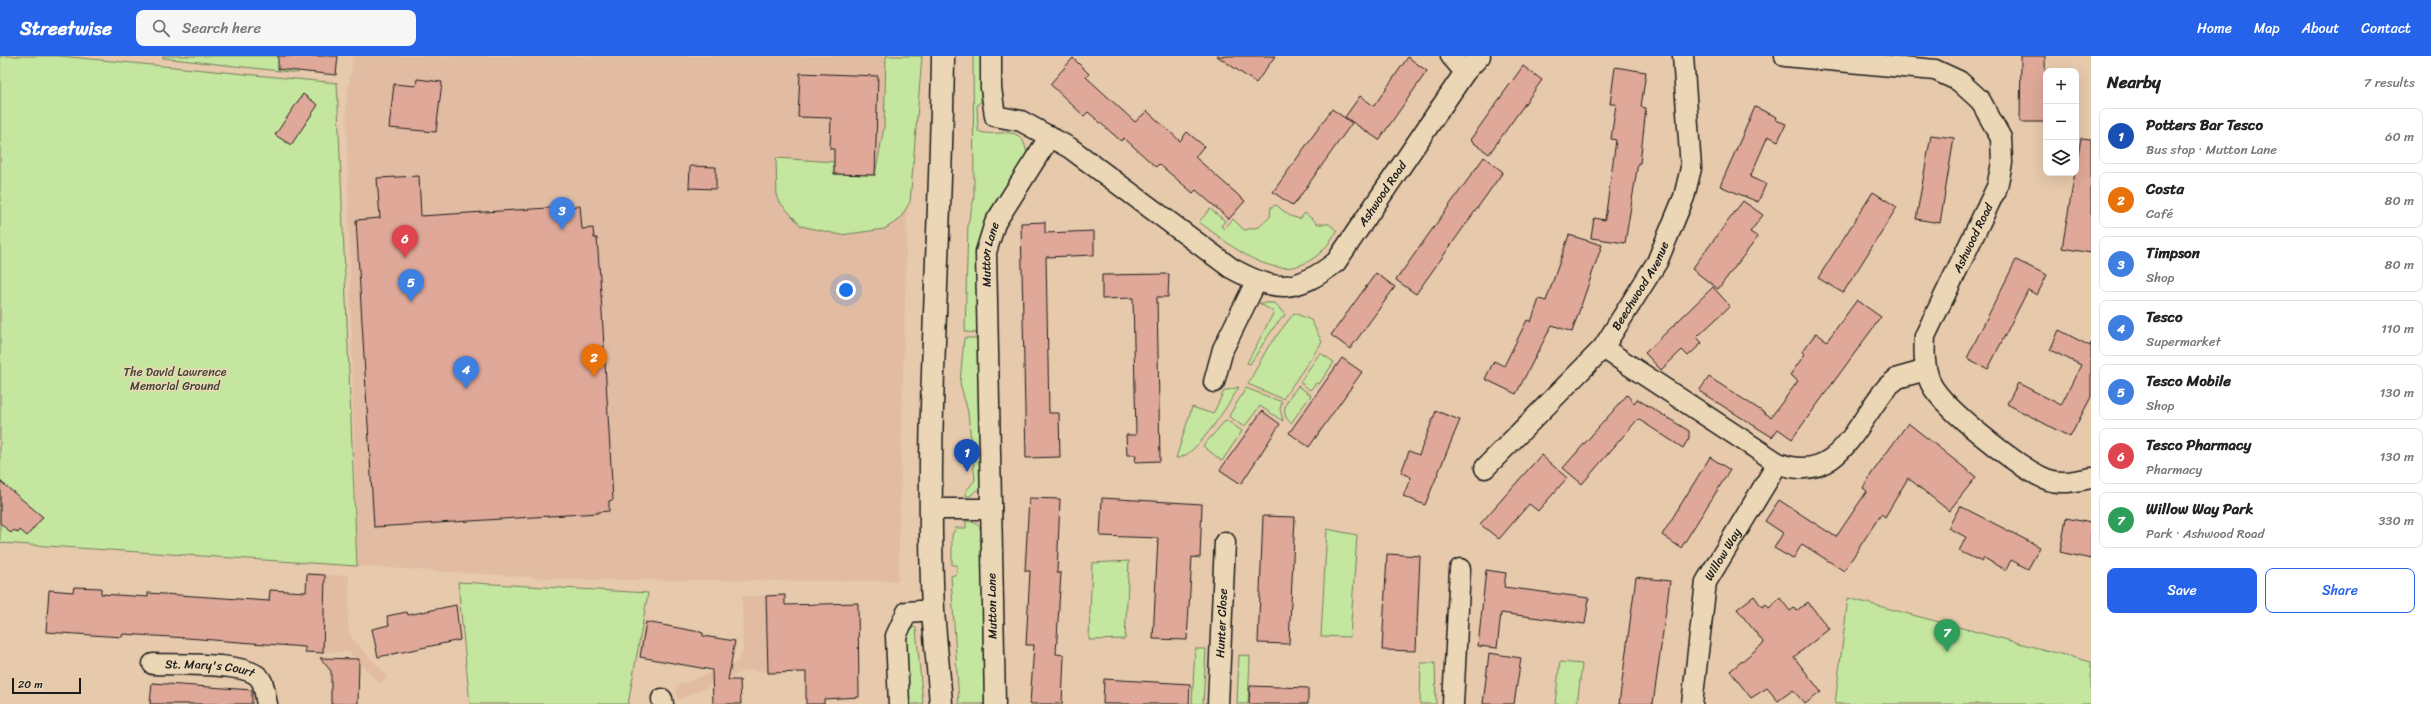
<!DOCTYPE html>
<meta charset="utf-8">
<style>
:root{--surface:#fff;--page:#f6f6f6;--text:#222;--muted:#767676;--line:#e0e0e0;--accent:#2563eb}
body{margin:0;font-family:Sriracha,sans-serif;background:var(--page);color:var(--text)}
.controls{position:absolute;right:12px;top:12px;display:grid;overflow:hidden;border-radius:8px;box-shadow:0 4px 16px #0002}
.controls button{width:36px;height:36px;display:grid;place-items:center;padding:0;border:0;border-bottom:1px solid var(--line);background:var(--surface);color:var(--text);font:20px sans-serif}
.scale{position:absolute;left:12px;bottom:10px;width:69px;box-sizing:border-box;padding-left:4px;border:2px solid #1c1c1c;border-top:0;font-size:11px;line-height:14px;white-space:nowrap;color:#1c1c1c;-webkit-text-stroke:3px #ebd7b5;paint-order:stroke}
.you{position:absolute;left:846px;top:234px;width:14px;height:14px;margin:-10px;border:3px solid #fff;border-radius:50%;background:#1a73e8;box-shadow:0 0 0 6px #1a73e833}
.badge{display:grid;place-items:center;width:26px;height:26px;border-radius:50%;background:var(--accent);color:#fff;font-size:13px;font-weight:700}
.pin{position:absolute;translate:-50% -33px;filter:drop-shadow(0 1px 2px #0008)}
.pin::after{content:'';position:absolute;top:21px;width:14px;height:12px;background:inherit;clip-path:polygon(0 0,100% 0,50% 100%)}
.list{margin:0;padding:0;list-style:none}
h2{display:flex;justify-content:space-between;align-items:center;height:52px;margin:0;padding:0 16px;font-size:17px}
h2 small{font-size:13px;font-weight:400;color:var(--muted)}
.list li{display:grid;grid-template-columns:26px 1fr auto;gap:12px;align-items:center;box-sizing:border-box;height:56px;margin:0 8px 8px;padding:0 8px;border:1px solid var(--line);border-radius:8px}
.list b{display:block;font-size:15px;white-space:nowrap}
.list p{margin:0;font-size:13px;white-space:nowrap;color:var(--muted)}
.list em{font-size:13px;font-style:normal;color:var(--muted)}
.actions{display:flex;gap:8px;padding:12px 16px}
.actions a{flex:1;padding:9px 0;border:1px solid var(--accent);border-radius:8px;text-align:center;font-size:14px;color:var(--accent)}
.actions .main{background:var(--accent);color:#fff}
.icon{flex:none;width:22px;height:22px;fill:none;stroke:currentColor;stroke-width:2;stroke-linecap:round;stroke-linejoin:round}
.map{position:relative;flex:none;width:2091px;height:648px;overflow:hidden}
header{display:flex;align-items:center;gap:24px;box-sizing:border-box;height:56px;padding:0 20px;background:var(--accent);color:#fff}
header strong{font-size:19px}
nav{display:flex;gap:22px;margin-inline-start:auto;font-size:14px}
.search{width:280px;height:36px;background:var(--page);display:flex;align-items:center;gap:10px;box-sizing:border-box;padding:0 14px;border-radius:8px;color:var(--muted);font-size:15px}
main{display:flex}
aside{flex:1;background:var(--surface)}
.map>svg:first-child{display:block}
</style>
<header>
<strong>Streetwise</strong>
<div class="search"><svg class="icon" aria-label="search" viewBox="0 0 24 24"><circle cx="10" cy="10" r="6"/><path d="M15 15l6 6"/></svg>Search here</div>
<nav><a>Home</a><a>Map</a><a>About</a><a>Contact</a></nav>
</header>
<main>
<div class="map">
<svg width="2091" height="648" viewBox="0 0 2091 648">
<rect width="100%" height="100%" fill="#e7c9ac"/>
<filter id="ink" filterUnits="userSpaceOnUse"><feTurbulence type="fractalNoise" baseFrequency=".025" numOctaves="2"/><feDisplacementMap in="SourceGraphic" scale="8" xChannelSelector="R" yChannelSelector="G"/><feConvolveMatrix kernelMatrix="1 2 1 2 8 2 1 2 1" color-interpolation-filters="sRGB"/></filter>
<g filter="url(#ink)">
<path fill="#e1bca3" d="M 353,0 L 911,0 L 898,525 L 577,524 L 357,510 L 346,48 Z
M 307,517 L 349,520 L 348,572 L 352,582 L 387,620 L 380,628 L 349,596 L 305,596 Z
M 785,539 L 787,616 L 747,614 L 677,644 L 676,630 L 738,606 L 743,593 L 742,540 Z"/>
<path fill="#c5e69e" stroke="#70815d" d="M 0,0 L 60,0 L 337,27 L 357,510 L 0,487 Z
M 163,0 L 300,0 L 298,17 L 163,2 Z
M 886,0 L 922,0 L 910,146 L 899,164 L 884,173 L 841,179 L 801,170 L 777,143 L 776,102 L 834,106 L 834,118 L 875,119 L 884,72 Z
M 973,0 L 982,0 L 981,46 L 977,49 L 978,75 C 997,84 1024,62 1027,101 C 1012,125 989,151 980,179 C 973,203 979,250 980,277 L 965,276 L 968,168 L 974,142 Z
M 1276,149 L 1290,160 L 1300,163 L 1305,157 L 1318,168 L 1329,168 L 1337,175 C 1332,182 1328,189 1322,195 C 1281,236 1234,191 1199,166 L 1210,153 L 1225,165 L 1221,170 L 1224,173 L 1233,163 L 1244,174 L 1259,171 L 1270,161 L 1271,151 Z
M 1259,247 L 1275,247 L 1285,259 L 1274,271 L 1250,308 L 1247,307 L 1274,256 Z
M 1294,257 L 1311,264 L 1322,286 L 1283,343 L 1248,328 L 1268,291 Z
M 964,282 L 976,282 L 980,286 L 981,426 L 980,431 L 970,440 L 966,440 L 966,435 L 975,424 L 968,356 L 960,327 Z
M 1320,297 L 1334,306 L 1319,328 L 1316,327 L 1310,334 L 1300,326 Z
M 1298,330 L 1311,339 L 1291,367 C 1277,355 1289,342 1298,330 Z
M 1239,331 C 1230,346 1194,404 1176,402 L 1192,351 L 1213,358 L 1224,335 Z
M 1246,332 L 1282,346 L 1280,353 L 1283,365 L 1260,350 L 1244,371 L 1229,360 Z
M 1226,364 L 1242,375 L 1222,405 L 1203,390 Z
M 966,465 C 975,466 979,468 982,477 L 985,648 L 959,648 L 951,520 L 957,518 L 957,509 L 952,509 L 952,479 L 956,472 L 966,472 Z
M 1327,473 L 1357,479 L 1350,581 L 1321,580 Z
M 1129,505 L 1125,583 L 1089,584 L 1092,507 Z
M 458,526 L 648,537 L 628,648 L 470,648 Z
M 1848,542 L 2091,606 L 2091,648 L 1835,648 Z
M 913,571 L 916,572 L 923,648 L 909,648 L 905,578 Z
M 1195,593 L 1206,593 L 1203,648 L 1192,648 Z
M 1239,599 L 1250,600 L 1248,648 L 1237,648 Z
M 1560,606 L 1582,608 L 1577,648 L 1555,648 Z
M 1421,607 L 1435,607 L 1436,648 L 1420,648 Z"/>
<path fill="#dfa898" stroke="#1c1c1c" d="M 278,0 L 338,0 L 336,19 L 278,13 Z
M 1217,0 L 1275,0 L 1256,27 Z
M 2021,0 L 2045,0 L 2046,66 L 2020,66 Z
M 1408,1 L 1427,15 L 1379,84 L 1345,61 L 1360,40 L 1374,50 Z
M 1073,2 L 1089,18 L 1086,21 L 1135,66 L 1147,55 L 1180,85 L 1187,76 L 1204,90 L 1195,101 L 1245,145 L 1229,163 L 1196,134 L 1193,137 L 1159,108 L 1156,111 L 1124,82 L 1121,85 L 1088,56 L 1084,60 L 1050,28 Z
M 1523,10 L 1542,24 L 1489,98 L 1470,84 Z
M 1615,11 L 1646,16 L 1641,51 L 1646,52 L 1640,107 L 1638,107 L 1625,187 L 1591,182 L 1594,162 L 1605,164 L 1616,84 L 1611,83 L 1616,48 L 1610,48 Z
M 800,17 L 878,20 L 875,119 L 834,118 L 834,93 L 830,93 L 831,62 L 798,61 Z
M 417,23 L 442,26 L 436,76 L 389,72 L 394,28 L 416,30 Z
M 303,38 L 318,49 L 291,89 L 275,79 Z
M 1755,51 L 1777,61 L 1776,64 L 1786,68 L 1778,85 L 1768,80 L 1750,121 L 1766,128 L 1758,146 L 1720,130 Z
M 1332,53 L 1352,67 L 1293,150 L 1273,136 Z
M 1931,79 L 1954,82 L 1940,167 L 1916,163 Z
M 2081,82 L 2091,83 L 2091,197 L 2062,192 Z
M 1484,101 L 1503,116 L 1416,238 L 1396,224 Z
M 690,110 L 716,111 L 716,133 L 689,132 Z
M 419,120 L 421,160 L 580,150 L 582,173 L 593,172 L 594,182 L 597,182 L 600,222 L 613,444 L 609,445 L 609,455 L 598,456 L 598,457 L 374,471 L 356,164 L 380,162 L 377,122 Z
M 1873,136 L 1897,151 L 1843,237 L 1818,222 Z
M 1743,145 L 1763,159 L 1750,176 L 1758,181 L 1718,233 L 1692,213 Z
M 1045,166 L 1045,177 L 1094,175 L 1094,199 L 1046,201 L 1049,357 L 1059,357 L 1060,401 L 1026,402 L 1021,167 Z
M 1569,179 L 1602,189 L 1572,276 L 1552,269 L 1516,338 L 1485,323 L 1494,305 L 1504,310 L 1527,264 L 1531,266 L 1539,243 L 1546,245 Z
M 2016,204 L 2047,219 L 2037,239 L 2028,234 L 1988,313 L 1967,302 Z
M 1376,217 L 1395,231 L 1350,293 L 1331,279 Z
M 1169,218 L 1168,241 L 1157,241 L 1160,405 L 1135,406 L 1136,399 L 1127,399 L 1126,379 L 1136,379 L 1133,242 L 1102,243 L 1102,219 Z
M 1713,231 L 1730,250 L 1697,281 L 1702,287 L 1688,300 L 1682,294 L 1661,314 L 1645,297 Z
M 1857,244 L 1881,261 L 1792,383 L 1778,373 L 1772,381 L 1699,335 L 1709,321 L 1771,361 L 1798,325 L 1790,319 L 1805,298 L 1802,296 L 1816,277 L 1827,285 Z
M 2059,274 L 2090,290 L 2091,287 L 2091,341 L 2070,381 L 2007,348 L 2018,327 L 2061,349 L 2081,309 L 2050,294 Z
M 1342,302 L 1362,316 L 1309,391 L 1289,377 Z
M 1627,339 L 1634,347 L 1637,343 L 1689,375 L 1689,382 L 1683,392 L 1638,363 L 1582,428 L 1563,412 Z
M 1262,355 L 1280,368 L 1241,428 L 1220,414 Z
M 1436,355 L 1460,364 L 1425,449 L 1403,440 L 1411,421 L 1401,417 L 1409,395 L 1419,399 Z
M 1908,367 L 1976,421 L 1949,455 L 1908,422 L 1885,461 L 1881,458 L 1844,515 L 1802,488 L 1793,503 L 1774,492 L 1783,477 L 1765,465 L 1779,444 L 1836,481 L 1867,435 L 1863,432 L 1872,417 Z
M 1541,399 L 1567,422 L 1538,455 L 1529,448 L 1499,483 L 1480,468 Z
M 1710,401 L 1730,414 L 1681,492 L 1662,479 Z
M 0,425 L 43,461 L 27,480 L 20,474 L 18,477 L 14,474 L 11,477 L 0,467 Z
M 1029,442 L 1060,443 L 1057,517 L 1061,517 L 1056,598 L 1064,599 L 1062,648 L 1030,648 L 1034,589 L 1026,589 L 1030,515 L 1025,515 Z
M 1102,442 L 1202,448 L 1200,502 L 1192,501 L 1187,584 L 1153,583 L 1158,482 L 1100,480 Z
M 1960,450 L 2040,491 L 2028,513 L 2011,504 L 2006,514 L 1984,502 L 1982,506 L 1959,495 L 1966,481 L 1948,472 Z
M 1263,460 L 1295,461 L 1289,588 L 1258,587 Z
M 2066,462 L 2091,467 L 2091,503 L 2060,496 Z
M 1387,498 L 1420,500 L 1416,595 L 1382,594 Z
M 1486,514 L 1506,517 L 1504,531 L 1589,542 L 1585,568 L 1501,557 L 1497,592 L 1478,590 Z
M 307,518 L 325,519 L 323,597 L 305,596 L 305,591 L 187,582 L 123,578 L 122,581 L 46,576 L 49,534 L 73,536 L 74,531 L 101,532 L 101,538 L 148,541 L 148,537 L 269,545 L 270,534 L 306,536 Z
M 1636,521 L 1670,525 L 1653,648 L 1619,648 Z
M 785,539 L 785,549 L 858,547 L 859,641 L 824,643 L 824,648 L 806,648 L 806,616 L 768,617 L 766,540 Z
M 1754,540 L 1762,551 L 1766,548 L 1769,552 L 1780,542 L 1790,555 L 1794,552 L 1796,555 L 1808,546 L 1829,573 L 1794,601 L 1821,636 L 1805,648 L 1793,634 L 1778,645 L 1767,632 L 1751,642 L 1730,615 L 1764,587 L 1737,553 Z
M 456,549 L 460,584 L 378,601 L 372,573 L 389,569 L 387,560 L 407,556 L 408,559 Z
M 646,566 L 700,576 L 703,577 L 703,580 L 735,585 L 728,624 L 740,624 L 741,648 L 713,648 L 712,614 L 640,601 Z
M 1489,597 L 1521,602 L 1514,648 L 1483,648 Z
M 320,602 L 359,603 L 358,648 L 331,648 L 331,615 Z
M 1104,623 L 1190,628 L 1189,648 L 1103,648 Z
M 152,627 L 252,634 L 252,648 L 150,648 Z
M 1250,630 L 1308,632 L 1308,648 L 1249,648 Z"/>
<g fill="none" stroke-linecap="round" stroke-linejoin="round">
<defs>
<g id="minor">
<path id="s1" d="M 991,0 L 991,32 L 995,60 L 1021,65 L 1070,92 L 1231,212 C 1275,236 1295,238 1336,206 L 1465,16 L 1480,0"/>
<path d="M 1451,0 L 1465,16"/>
<path d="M 1785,0 L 1935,14 L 1959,25 L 1980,44 L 2001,82 L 2002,107 L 1997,131 L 1925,280 C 1924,297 1924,312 1931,328 C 1944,353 2019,412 2046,423 C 2060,429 2077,425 2091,422"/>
<path d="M 1603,292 L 1778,407 C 1839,431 1856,366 1888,330 L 1898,322 L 1926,314"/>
<path d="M 1214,326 L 1223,293 L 1256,226"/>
<path id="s2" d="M 1485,412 L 1603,292 L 1657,206 L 1684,141 L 1691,112 L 1683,0"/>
<path d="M 932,453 L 991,453"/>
<path id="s3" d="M 153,608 C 174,609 251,605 261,624 C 265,630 265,641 267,648"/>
<path d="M 662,643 L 663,648"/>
<path d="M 899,648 L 896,580 L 907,556 L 933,554"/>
<path id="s4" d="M 995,648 L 986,196 L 995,167 L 1050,80"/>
<path id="s5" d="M 1218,648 L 1225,486"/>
<path d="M 1453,648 L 1460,513"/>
<path id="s6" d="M 1692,648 L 1706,526 L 1778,407"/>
</g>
<path id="secondary" d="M 941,648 C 939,617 935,585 933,554 C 925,369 941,185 943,0"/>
</defs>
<use href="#minor" stroke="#1c1c1c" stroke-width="23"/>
<use href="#secondary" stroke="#1c1c1c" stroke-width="25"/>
<use href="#minor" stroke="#ebd7b5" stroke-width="20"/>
<use href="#secondary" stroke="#ebd7b5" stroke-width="22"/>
</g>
</g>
<g text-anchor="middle" stroke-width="3" stroke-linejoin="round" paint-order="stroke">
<g font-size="12" fill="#1c1c1c" stroke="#ebd7b5">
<text dy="4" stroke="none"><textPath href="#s1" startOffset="541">Ashwood Road</textPath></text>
<text transform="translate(1973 182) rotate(-64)" y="4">Ashwood Road</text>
<text dy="4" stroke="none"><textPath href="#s4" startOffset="450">Mutton Lane</textPath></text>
<text dy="4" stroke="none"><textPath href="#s2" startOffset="241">Beechwood Avenue</textPath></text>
<text dy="4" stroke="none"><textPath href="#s6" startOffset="155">Willow Way</textPath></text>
<text transform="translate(992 550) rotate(-91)" y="4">Mutton Lane</text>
<text dy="4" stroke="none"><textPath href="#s5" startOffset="81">Hunter Close</textPath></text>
<text dy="4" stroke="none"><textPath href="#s3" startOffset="57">St. Mary's Court</textPath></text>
</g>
<g font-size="12" fill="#3e4436" stroke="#ebd7b5">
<text x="175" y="320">The David Lawrence<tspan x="175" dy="14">Memorial Ground</tspan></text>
</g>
</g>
</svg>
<div class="controls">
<button>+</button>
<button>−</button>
<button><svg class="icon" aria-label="layers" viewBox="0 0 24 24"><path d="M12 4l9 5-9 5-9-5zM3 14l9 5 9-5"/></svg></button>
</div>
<div class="scale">20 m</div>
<div class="you"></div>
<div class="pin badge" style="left:967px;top:416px;background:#1a4fb4">1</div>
<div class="pin badge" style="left:594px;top:321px;background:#e8710a">2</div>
<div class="pin badge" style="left:562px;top:174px;background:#3f7fe0">3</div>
<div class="pin badge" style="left:466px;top:333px;background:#3f7fe0">4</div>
<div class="pin badge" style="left:411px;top:246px;background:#3f7fe0">5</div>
<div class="pin badge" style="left:405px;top:202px;background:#e0444e">6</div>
<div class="pin badge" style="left:1947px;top:596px;background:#2e9e5b">7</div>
</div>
<aside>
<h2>Nearby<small>7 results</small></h2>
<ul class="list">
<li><span class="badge" style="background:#1a4fb4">1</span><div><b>Potters Bar Tesco</b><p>Bus stop · Mutton Lane</p></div><em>60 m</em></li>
<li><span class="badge" style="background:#e8710a">2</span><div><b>Costa</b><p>Café</p></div><em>80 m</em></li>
<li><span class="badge" style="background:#3f7fe0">3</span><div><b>Timpson</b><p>Shop</p></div><em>80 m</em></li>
<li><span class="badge" style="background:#3f7fe0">4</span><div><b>Tesco</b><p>Supermarket</p></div><em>110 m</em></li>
<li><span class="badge" style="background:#3f7fe0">5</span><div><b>Tesco Mobile</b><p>Shop</p></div><em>130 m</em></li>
<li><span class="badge" style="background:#e0444e">6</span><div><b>Tesco Pharmacy</b><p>Pharmacy</p></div><em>130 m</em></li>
<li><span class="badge" style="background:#2e9e5b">7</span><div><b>Willow Way Park</b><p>Park · Ashwood Road</p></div><em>330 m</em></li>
</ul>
<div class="actions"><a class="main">Save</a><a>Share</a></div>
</aside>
</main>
